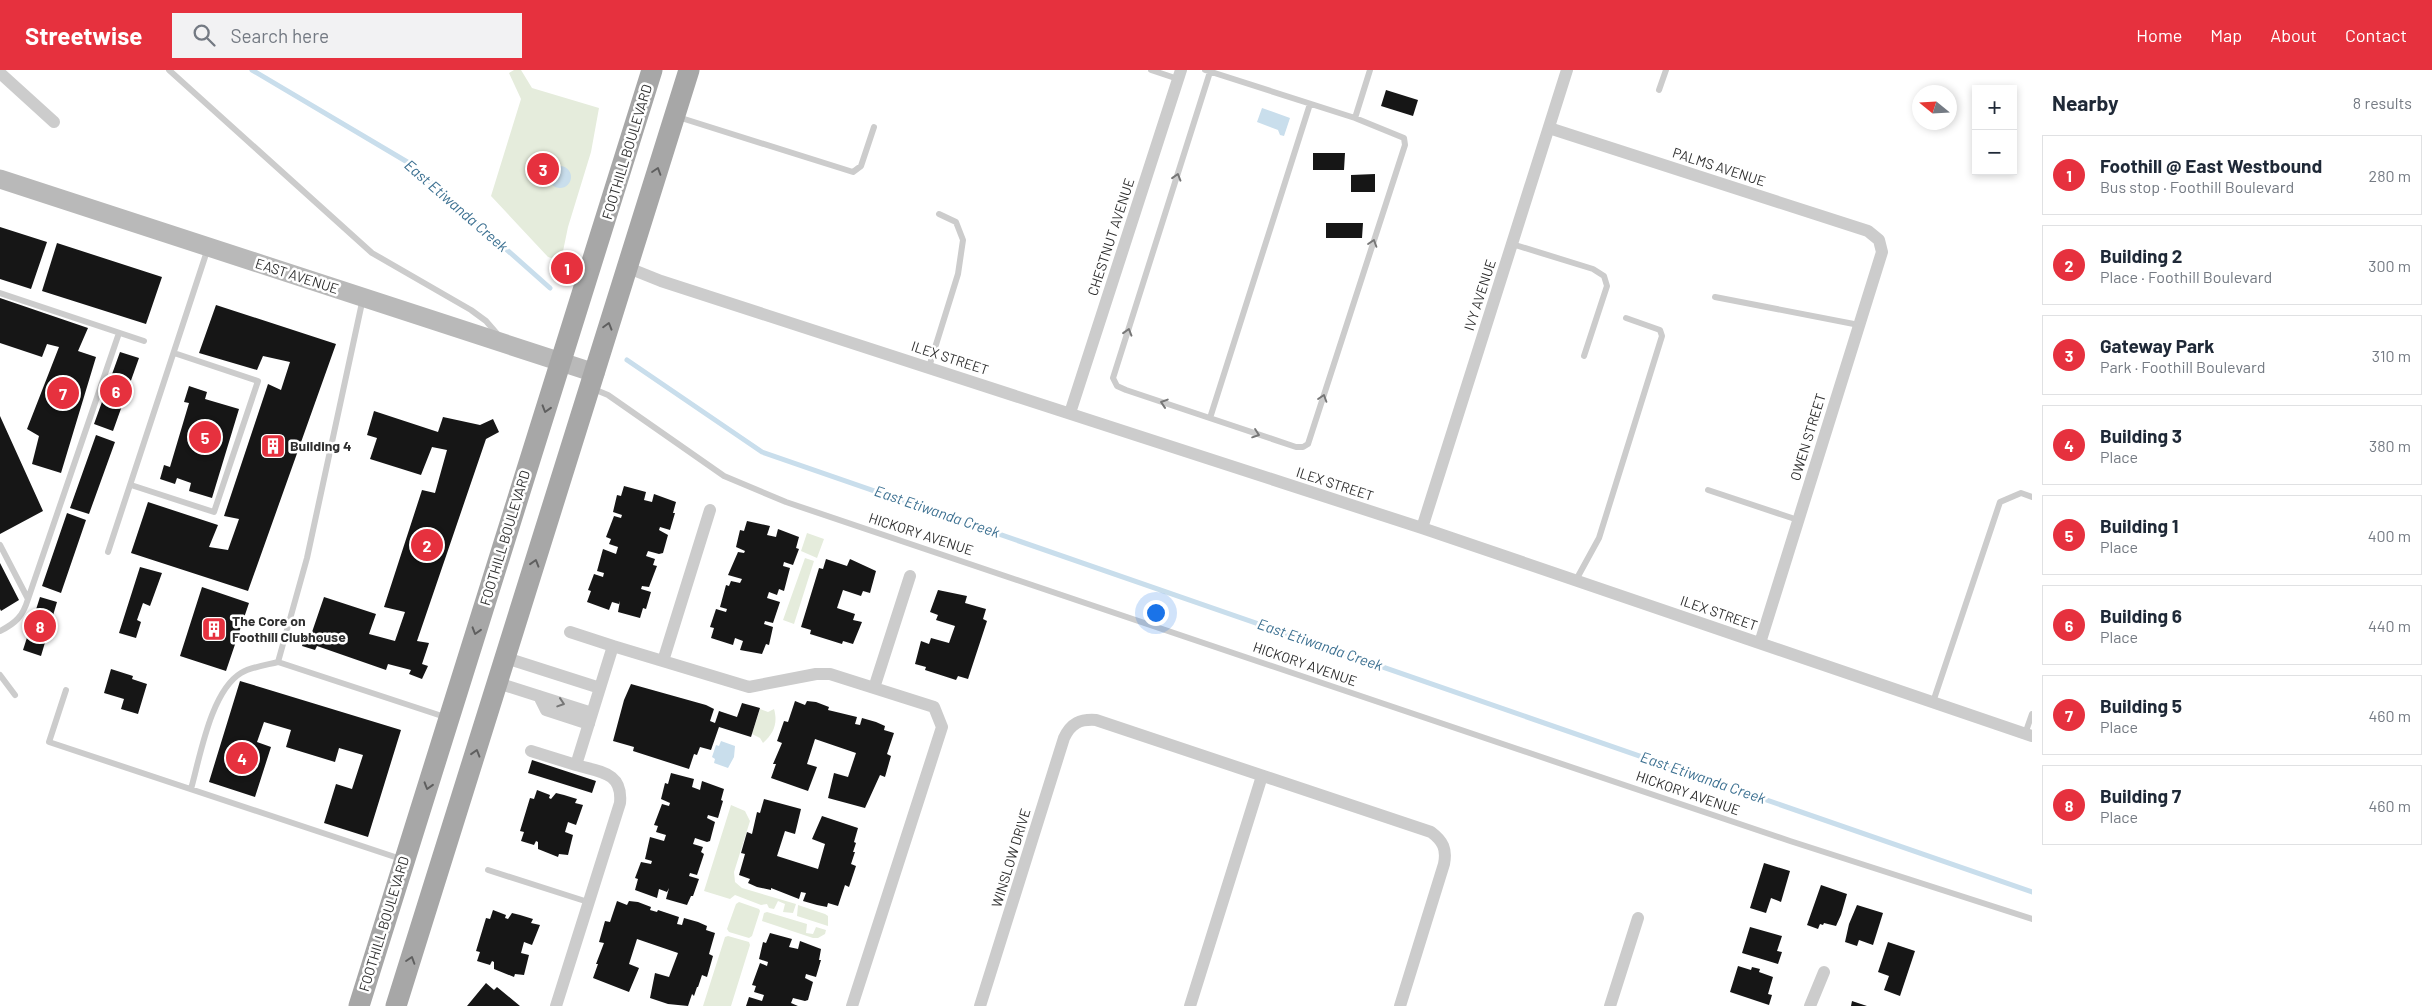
<!DOCTYPE html>
<meta charset="utf-8">
<style>
:root{--surface:#fff;--page:#f2f2f3;--text:#1f2937;--muted:#747a83;--line:#e0e1e3;--accent:#e6313e}
body{margin:0;font-family:Barlow,sans-serif;background:var(--page);color:var(--text)}
.controls{position:absolute;right:15px;top:15px;display:grid;overflow:hidden;border-radius:0px;box-shadow:0 2px 8px #0003}
.controls button{width:45px;height:45px;display:grid;place-items:center;padding:0;border:0;border-bottom:1px solid var(--line);background:var(--surface);color:var(--text);font:25px sans-serif}
.compass{position:absolute;left:1912px;top:15px;width:45px;height:45px;border-radius:50%;background:var(--surface);box-shadow:0 2px 8px #0003;rotate:288deg}
.you{position:absolute;left:1155px;top:542px;width:18px;height:18px;margin:-12px;border:4px solid #fff;border-radius:50%;background:#1a73e8;box-shadow:0 0 0 8px #1a73e833}
.badge{display:grid;place-items:center;width:32px;height:32px;border-radius:50%;background:var(--accent);color:#fff;font-size:16px;font-weight:700}
.pin{position:absolute;translate:-50% -50%;border:2px solid #fff;box-shadow:0 1px 5px #0006}
.list{margin:0;padding:0;list-style:none}
h2{display:flex;justify-content:space-between;align-items:center;height:65px;margin:0;padding:0 20px;font-size:21px}
h2 small{font-size:16px;font-weight:400;color:var(--muted)}
.list li{display:grid;grid-template-columns:32px 1fr auto;gap:15px;align-items:center;box-sizing:border-box;height:80px;margin:0 10px 10px;padding:0 10px;border:1px solid var(--line);border-radius:0px}
.list b{display:block;font-size:19px;white-space:nowrap}
.list p{margin:0;font-size:16px;white-space:nowrap;color:var(--muted)}
.list em{font-size:16px;font-style:normal;color:var(--muted)}
.icon{flex:none;width:28px;height:28px;fill:none;stroke:currentColor;stroke-width:2;stroke-linecap:round;stroke-linejoin:round}
.map{position:relative;flex:none;width:2032px;height:936px;overflow:hidden}
header{display:flex;align-items:center;gap:30px;box-sizing:border-box;height:70px;padding:0 25px;background:var(--accent);color:#fff}
header strong{font-size:24px}
nav{display:flex;gap:28px;margin-inline-start:auto;font-size:18px}
.search{width:350px;height:45px;background:var(--page);display:flex;align-items:center;gap:12px;box-sizing:border-box;padding:0 18px;border-radius:0px;color:var(--muted);font-size:19px}
main{display:flex}
aside{flex:1;background:var(--surface)}
.map>svg:first-child{display:block}
</style>
<header>
<strong>Streetwise</strong>
<div class="search"><svg class="icon" aria-label="search" viewBox="0 0 24 24"><circle cx="10" cy="10" r="6"/><path d="M15 15l6 6"/></svg>Search here</div>
<nav><a>Home</a><a>Map</a><a>About</a><a>Contact</a></nav>
</header>
<main>
<div class="map">
<svg width="2032" height="936" viewBox="0 0 2032 936">
<rect width="100%" height="100%" fill="#fff"/>
<path fill="#e5ecdc" d="M 514,0 L 521,0 L 532,18 L 599,38 L 591,82 L 568,157 L 561,191 L 548,187 L 491,126 L 521,29 L 509,3 Z
M 807,463 L 824,469 L 817,488 L 801,481 Z
M 805,488 L 814,491 L 794,554 L 783,550 Z
M 760,639 L 768,642 L 774,639 C 778,653 774,663 763,673 L 760,668 L 752,664 Z
M 731,735 L 745,741 L 750,751 L 734,802 L 735,812 L 742,818 L 796,834 L 793,843 L 783,842 L 785,834 L 778,831 L 774,839 L 769,838 L 767,834 L 761,835 L 735,825 L 730,829 L 704,821 Z
M 739,832 L 759,839 L 760,841 L 752,866 L 749,868 L 729,862 L 727,859 L 736,834 Z
M 798,835 L 825,844 L 828,846 L 828,856 L 797,846 Z
M 767,842 L 807,854 L 806,863 L 813,864 L 816,857 L 826,860 L 825,864 L 818,868 L 813,868 L 762,851 L 764,843 Z
M 728,866 L 749,872 L 750,875 L 731,936 L 703,936 L 725,867 Z"/>
<path fill="#c9deec" d="M 1262,38 L 1290,48 L 1284,66 L 1280,65 L 1278,60 L 1257,52 Z
M549 107a11 11 0 1 1 22 0a11 11 0 1 1-22 0Z
M 721,671 L 735,676 L 734,687 L 728,698 L 714,693 L 715,689 L 712,687 L 716,675 L 719,676 Z"/>
<g fill="none" stroke-linecap="round" stroke-linejoin="round">
<path stroke="#c9deec" stroke-width="5" d="M 252,0 L 409,93 L 550,218
M 627,290 L 762,382 L 2032,822"/>
</g>
<path fill="#161616" d="M 1386,20 L 1418,30 L 1413,46 L 1381,36 Z
M 1313,83 L 1345,83 L 1344,100 L 1313,100 Z
M 1375,104 L 1375,122 L 1351,122 L 1351,105 Z
M 1326,153 L 1363,153 L 1362,168 L 1326,168 Z
M 0,157 L 47,172 L 31,219 L 0,209 Z
M 57,173 L 162,207 L 146,254 L 42,221 Z
M 0,228 L 88,258 L 78,281 L 96,287 L 61,403 L 32,394 L 39,366 L 27,359 L 59,277 L 47,274 L 42,287 L 0,273 Z
M 216,235 L 336,274 L 248,521 L 131,483 L 148,432 L 218,455 L 209,477 L 228,480 L 239,449 L 224,446 L 268,314 L 281,320 L 290,292 L 263,286 L 257,300 L 199,283 Z
M 120,282 L 139,288 L 113,361 L 94,354 Z
M 189,316 L 207,322 L 205,329 L 239,339 L 212,428 L 189,421 L 191,413 L 177,408 L 175,414 L 160,409 L 164,395 L 170,397 L 189,333 L 184,332 Z
M 374,341 L 438,362 L 443,347 L 480,355 L 493,349 L 499,362 L 486,369 L 417,571 L 429,573 L 422,594 L 428,596 L 422,609 L 409,604 L 411,600 L 388,594 L 386,600 L 317,576 L 315,580 L 302,576 L 305,564 L 311,565 L 324,527 L 376,544 L 369,564 L 395,571 L 405,542 L 384,537 L 422,420 L 435,423 L 447,380 L 432,377 L 421,405 L 370,389 L 377,368 L 367,365 Z
M 0,346 L 43,441 L 0,464 Z
M 96,365 L 115,372 L 89,444 L 70,438 Z
M 624,416 L 646,422 L 644,430 L 652,432 L 654,424 L 676,432 L 673,443 L 675,443 L 670,460 L 660,457 L 659,460 L 668,465 L 663,483 L 659,484 L 648,481 L 646,486 L 655,489 L 653,495 L 657,496 L 649,517 L 642,516 L 641,519 L 651,522 L 646,539 L 643,538 L 640,548 L 618,542 L 620,531 L 619,534 L 612,532 L 609,540 L 587,532 L 591,521 L 588,520 L 594,504 L 603,507 L 604,503 L 597,501 L 603,479 L 616,484 L 618,477 L 609,474 L 611,469 L 606,467 L 614,446 L 621,448 L 622,445 L 613,442 L 617,425 L 621,426 Z
M 67,443 L 86,450 L 61,523 L 42,516 Z
M 747,451 L 770,456 L 767,465 L 776,467 L 778,459 L 799,467 L 796,478 L 799,479 L 793,495 L 784,492 L 783,496 L 790,498 L 784,521 L 779,519 L 777,525 L 769,522 L 767,528 L 780,532 L 773,553 L 765,551 L 764,554 L 773,557 L 769,575 L 766,574 L 762,584 L 740,580 L 743,571 L 735,568 L 733,575 L 711,568 L 714,558 L 710,557 L 716,539 L 726,542 L 727,539 L 720,537 L 726,515 L 729,516 L 731,511 L 740,513 L 742,509 L 728,505 L 738,482 L 744,483 L 745,481 L 736,477 L 740,460 L 744,461 Z
M 826,489 L 847,496 L 850,489 L 876,501 L 870,523 L 863,521 L 861,526 L 843,520 L 837,538 L 855,544 L 853,550 L 862,552 L 853,574 L 843,571 L 842,574 L 810,564 L 811,560 L 801,557 L 819,498 L 823,499 Z
M 0,493 L 19,530 L 1,541 L 0,539 Z
M 140,497 L 162,503 L 150,536 L 143,533 L 137,550 L 141,552 L 136,568 L 119,563 Z
M 202,517 L 249,533 L 226,601 L 180,586 Z
M 938,520 L 967,526 L 965,533 L 986,539 L 983,549 L 987,551 L 968,609 L 958,606 L 956,610 L 925,600 L 926,597 L 915,594 L 921,571 L 929,574 L 931,568 L 949,573 L 955,556 L 936,550 L 938,545 L 930,542 Z
M 40,527 L 57,532 L 41,586 L 23,580 Z
M 111,599 L 133,606 L 132,609 L 147,614 L 138,644 L 121,639 L 124,629 L 104,623 Z
M 240,611 L 401,660 L 368,767 L 324,753 L 336,714 L 352,719 L 363,685 L 339,678 L 335,692 L 286,677 L 291,660 L 264,652 L 257,672 L 271,677 L 255,727 L 209,712 Z
M 631,614 L 706,635 L 714,639 L 710,651 L 715,653 L 719,641 L 737,647 L 742,633 L 760,638 L 751,667 L 719,657 L 711,680 L 700,677 L 697,685 L 694,684 L 689,699 L 633,681 L 634,677 L 613,671 L 624,630 Z
M 795,631 L 805,635 L 807,631 L 816,632 L 829,637 L 828,640 L 857,647 L 855,654 L 860,655 L 862,648 L 876,652 L 885,656 L 884,660 L 894,663 L 887,684 L 891,686 L 885,707 L 880,705 L 865,738 L 828,728 L 834,703 L 848,707 L 856,683 L 815,669 L 807,694 L 817,697 L 808,721 L 771,708 L 776,694 L 773,694 L 782,673 L 777,671 L 784,651 L 788,652 Z
M 532,690 L 596,711 L 592,723 L 528,703 Z
M 671,703 L 694,709 L 692,717 L 700,720 L 702,711 L 724,719 L 721,730 L 723,731 L 718,748 L 708,745 L 707,748 L 715,752 L 710,771 L 707,772 L 695,768 L 693,774 L 703,777 L 701,782 L 704,784 L 697,805 L 690,803 L 689,806 L 699,809 L 693,826 L 691,826 L 687,835 L 666,829 L 669,818 L 667,822 L 659,819 L 657,828 L 635,820 L 638,809 L 635,808 L 641,792 L 651,794 L 652,791 L 645,789 L 650,767 L 664,771 L 666,765 L 656,762 L 658,756 L 654,755 L 662,734 L 669,736 L 670,733 L 661,729 L 665,713 L 668,714 Z
M 537,720 L 550,725 L 549,728 L 551,729 L 556,723 L 564,725 L 577,729 L 575,733 L 583,735 L 576,755 L 568,752 L 565,762 L 573,765 L 568,785 L 559,784 L 558,787 L 538,779 L 538,772 L 536,771 L 534,775 L 521,771 L 524,762 L 520,761 L 530,728 L 534,729 Z
M 764,729 L 801,739 L 795,764 L 785,761 L 777,786 L 818,799 L 825,774 L 812,769 L 822,746 L 858,758 L 854,772 L 856,773 L 853,782 L 855,782 L 851,794 L 856,796 L 849,817 L 845,815 L 838,836 L 828,833 L 827,837 L 817,835 L 803,831 L 806,823 L 801,822 L 799,829 L 771,818 L 771,820 L 757,817 L 748,813 L 750,809 L 739,805 L 745,784 L 741,783 L 747,762 L 752,764 L 757,742 L 760,743 Z
M 1764,793 L 1790,801 L 1781,832 L 1771,828 L 1766,843 L 1750,838 Z
M 1821,815 L 1847,824 L 1841,845 L 1836,856 L 1824,853 L 1823,855 L 1820,854 L 1818,859 L 1807,855 Z
M 617,831 L 627,835 L 629,831 L 638,832 L 651,837 L 650,840 L 657,842 L 658,840 L 679,847 L 677,854 L 682,855 L 684,848 L 698,852 L 707,856 L 706,860 L 715,863 L 709,884 L 713,886 L 707,907 L 702,905 L 698,917 L 697,917 L 694,926 L 692,924 L 688,936 L 668,934 L 650,928 L 655,903 L 669,907 L 678,883 L 637,869 L 629,894 L 639,898 L 629,922 L 593,908 L 598,894 L 596,894 L 604,873 L 599,872 L 605,851 L 610,852 Z
M 1857,835 L 1883,843 L 1873,875 L 1859,870 L 1857,876 L 1845,872 L 1849,854 Z
M 493,840 L 506,845 L 505,848 L 508,849 L 512,843 L 520,845 L 533,849 L 531,853 L 540,855 L 532,875 L 524,872 L 521,883 L 529,885 L 524,905 L 515,904 L 514,907 L 494,899 L 494,892 L 492,891 L 490,895 L 477,891 L 480,882 L 476,881 L 486,848 L 490,849 Z
M 1750,857 L 1782,866 L 1777,881 L 1782,882 L 1778,894 L 1742,883 Z
M 770,863 L 792,869 L 789,877 L 798,879 L 800,871 L 821,879 L 819,890 L 821,890 L 816,907 L 806,904 L 805,908 L 813,912 L 808,930 L 805,931 L 793,928 L 791,933 L 798,936 L 746,936 L 749,927 L 762,931 L 764,925 L 754,922 L 756,916 L 752,915 L 760,893 L 767,896 L 768,892 L 759,889 L 763,872 L 766,873 Z
M 1888,872 L 1915,881 L 1900,926 L 1884,920 L 1889,906 L 1878,902 Z
M 1738,896 L 1751,900 L 1752,897 L 1760,899 L 1759,902 L 1773,907 L 1768,924 L 1772,925 L 1769,935 L 1730,922 Z
M 486,913 L 494,920 L 497,917 L 520,936 L 467,936 Z
M 1852,931 L 1867,936 L 1851,936 Z"/>
<g fill="none" stroke-linecap="round" stroke-linejoin="round">
<path stroke="#ccc" stroke-width="6" d="M 169,0 L 372,183 L 471,240 L 486,251 L 499,266
M 1151,0 L 1178,9
M 1205,0 L 1355,48 L 1404,68 L 1405,75 L 1308,374 L 1303,377 L 1296,377 L 1126,320 L 1117,316 L 1113,308 L 1210,2
M 1659,20 L 1666,0
M 678,47 L 853,102 L 861,96 L 874,57
M 1355,48 L 1370,0
M 1512,174 L 1593,199 L 1604,206 L 1607,216 L 1584,286
M 0,223 L 144,271
M 1715,227 L 1859,255
M 929,297 L 958,204 L 963,170 L 956,152 L 939,144
M 591,318 L 608,325 L 724,406 L 786,432 L 1790,771 L 2032,849
M 1210,348 L 1310,34
M 131,415 L 214,442 L 258,311 L 174,283
M 1708,420 L 1798,450
M 0,475 L 28,529 C 23,546 16,553 0,561
M 108,482 L 208,178
M 1576,510 L 1599,468 L 1662,266 L 1660,260 L 1626,248
M 28,529 L 119,263
M 278,592 L 307,488 L 363,228
M 0,605 L 15,625
M 66,620 L 49,672 L 401,789
M 1933,632 L 2000,432 L 2021,423 L 2032,427
M 2025,664 L 2032,644
M 191,719 C 200,687 211,621 241,603 C 251,597 266,595 278,592 L 445,647
M 488,800 L 588,832"/>
<path stroke="#ccc" stroke-width="12" d="M 0,3 L 54,52
M 1549,58 L 1868,161 L 1879,170 L 1882,182 L 1760,573
M 626,197 L 661,211 L 1422,458 L 2032,666
M 1070,343 L 1181,0
M 1422,458 L 1567,0
M 570,562 L 613,576
M 506,588 L 600,618
M 663,591 L 710,440
M 498,613 L 592,643
M 874,618 L 910,506
M 539,626 L 546,640 L 589,654
M 531,681 L 576,695
M 556,936 L 620,733 C 623,702 600,702 576,695 L 613,576 L 749,617 L 816,604 L 830,604 L 934,637 L 942,657 L 852,936
M 980,936 L 1064,668 C 1071,653 1080,649 1096,650 L 1431,762 C 1443,771 1447,779 1444,794 L 1400,936
M 1190,936 L 1262,706
M 1610,936 L 1638,848
M 1810,936 L 1824,902"/>
<path stroke="#b9b9b9" stroke-width="19" d="M 0,109 L 595,303"/>
<path stroke="#a7a7a7" stroke-width="21" d="M 359,936 L 652,0
M 396,936 L 689,0"/>
</g>
<defs><path id="oneway-chevron" d="M-2-3.5L2.5 0L-2 3.5" fill="none" stroke-width="1.6" stroke-linecap="round" stroke-linejoin="round" transform="scale(1.25)"/></defs>
<g stroke="#5f5f5f">
<use href="#oneway-chevron" transform="translate(657 101) rotate(-72)"/>
<use href="#oneway-chevron" transform="translate(608 256) rotate(-74)"/>
<use href="#oneway-chevron" transform="translate(546 339) rotate(107)"/>
<use href="#oneway-chevron" transform="translate(535 493) rotate(-73)"/>
<use href="#oneway-chevron" transform="translate(476 561) rotate(107)"/>
<use href="#oneway-chevron" transform="translate(476 683) rotate(-73)"/>
<use href="#oneway-chevron" transform="translate(428 716) rotate(107)"/>
<use href="#oneway-chevron" transform="translate(411 890) rotate(-72)"/>
</g>
<g stroke="#767676">
<use href="#oneway-chevron" transform="translate(1177 107) rotate(-73)"/>
<use href="#oneway-chevron" transform="translate(1373 173) rotate(-72)"/>
<use href="#oneway-chevron" transform="translate(1128 262) rotate(-73)"/>
<use href="#oneway-chevron" transform="translate(1323 328) rotate(-72)"/>
<use href="#oneway-chevron" transform="translate(1164 333) rotate(-162)"/>
<use href="#oneway-chevron" transform="translate(1256 364) rotate(19)"/>
<use href="#oneway-chevron" transform="translate(561 633) rotate(18)"/>
</g>
<defs>
<symbol id="building-square" viewBox="-11 -11 22 22"><rect x="-9" y="-9" width="18" height="18" rx="4" fill="#e6313e" stroke="#fff"/><path d="M-4-6H4V6H1V3H-1V6H-4ZM-2.5-4.3h1.7v1.8h-1.7ZM.8-4.3h1.7v1.8H.8ZM-2.5-1h1.7V.8h-1.7ZM.8-1h1.7V.8H.8Z" fill="#fff"/></symbol>
</defs>
<g fill-rule="evenodd">
<use href="#building-square" x="259" y="362" width="28" height="28"/>
<use href="#building-square" x="200" y="545" width="28" height="28"/>
</g>
<g text-anchor="middle" stroke-width="5" stroke-linejoin="round" paint-order="stroke">
<g font-size="14" fill="#2f2f2f" stroke="#fff">
<text transform="translate(627 82) rotate(-73)" y="5">FOOTHILL BOULEVARD</text>
<text transform="translate(1719 97) rotate(18)" y="5">PALMS AVENUE</text>
<text transform="translate(1111 167) rotate(-72)" y="5">CHESTNUT AVENUE</text>
<text transform="translate(297 206) rotate(18)" y="5">EAST AVENUE</text>
<text transform="translate(1480 225) rotate(-72)" y="5">IVY AVENUE</text>
<text transform="translate(950 288) rotate(18)" y="5">ILEX STREET</text>
<text transform="translate(1808 367) rotate(-73)" y="5">OWEN STREET</text>
<text transform="translate(1335 414) rotate(18)" y="5">ILEX STREET</text>
<text transform="translate(921 464) rotate(18)" y="5">HICKORY AVENUE</text>
<text transform="translate(505 468) rotate(-73)" y="5">FOOTHILL BOULEVARD</text>
<text transform="translate(1719 543) rotate(19)" y="5">ILEX STREET</text>
<text transform="translate(1305 594) rotate(19)" y="5">HICKORY AVENUE</text>
<text transform="translate(1688 723) rotate(19)" y="5">HICKORY AVENUE</text>
<text transform="translate(1011 788) rotate(-73)" y="5">WINSLOW DRIVE</text>
<text transform="translate(384 854) rotate(-73)" y="5">FOOTHILL BOULEVARD</text>
</g>
<g font-size="14" font-weight="bold" fill="#2f2f2f" stroke="#fff" text-anchor="start">
<text x="290" y="381">Building 4</text>
<text x="232" y="556">The Core on<tspan x="232" dy="16">Foothill Clubhouse</tspan></text>
</g>
<g font-size="15" font-style="italic" fill="#3c7091" stroke="#fff">
<text transform="translate(456 136) rotate(41)" y="5">East Etiwanda Creek</text>
<text transform="translate(937 442) rotate(19)" y="5">East Etiwanda Creek</text>
<text transform="translate(1320 575) rotate(19)" y="5">East Etiwanda Creek</text>
<text transform="translate(1703 708) rotate(19)" y="5">East Etiwanda Creek</text>
</g>
</g>
</svg>
<div class="controls">
<button>+</button>
<button>−</button>
</div>
<svg class="compass" viewBox="-18 -18 36 36"><path d="M0-13l5 13h-10z" fill="#e53935"/><path d="M0 13l5-13h-10z" fill="#747a83"/></svg>
<div class="you"></div>
<div class="pin badge" style="left:567px;top:198px">1</div>
<div class="pin badge" style="left:427px;top:475px">2</div>
<div class="pin badge" style="left:543px;top:99px">3</div>
<div class="pin badge" style="left:242px;top:688px">4</div>
<div class="pin badge" style="left:205px;top:367px">5</div>
<div class="pin badge" style="left:116px;top:321px">6</div>
<div class="pin badge" style="left:63px;top:323px">7</div>
<div class="pin badge" style="left:40px;top:556px">8</div>
</div>
<aside>
<h2>Nearby<small>8 results</small></h2>
<ul class="list">
<li><span class="badge">1</span><div><b>Foothill @ East Westbound</b><p>Bus stop · Foothill Boulevard</p></div><em>280 m</em></li>
<li><span class="badge">2</span><div><b>Building 2</b><p>Place · Foothill Boulevard</p></div><em>300 m</em></li>
<li><span class="badge">3</span><div><b>Gateway Park</b><p>Park · Foothill Boulevard</p></div><em>310 m</em></li>
<li><span class="badge">4</span><div><b>Building 3</b><p>Place</p></div><em>380 m</em></li>
<li><span class="badge">5</span><div><b>Building 1</b><p>Place</p></div><em>400 m</em></li>
<li><span class="badge">6</span><div><b>Building 6</b><p>Place</p></div><em>440 m</em></li>
<li><span class="badge">7</span><div><b>Building 5</b><p>Place</p></div><em>460 m</em></li>
<li><span class="badge">8</span><div><b>Building 7</b><p>Place</p></div><em>460 m</em></li>
</ul>
</aside>
</main>
